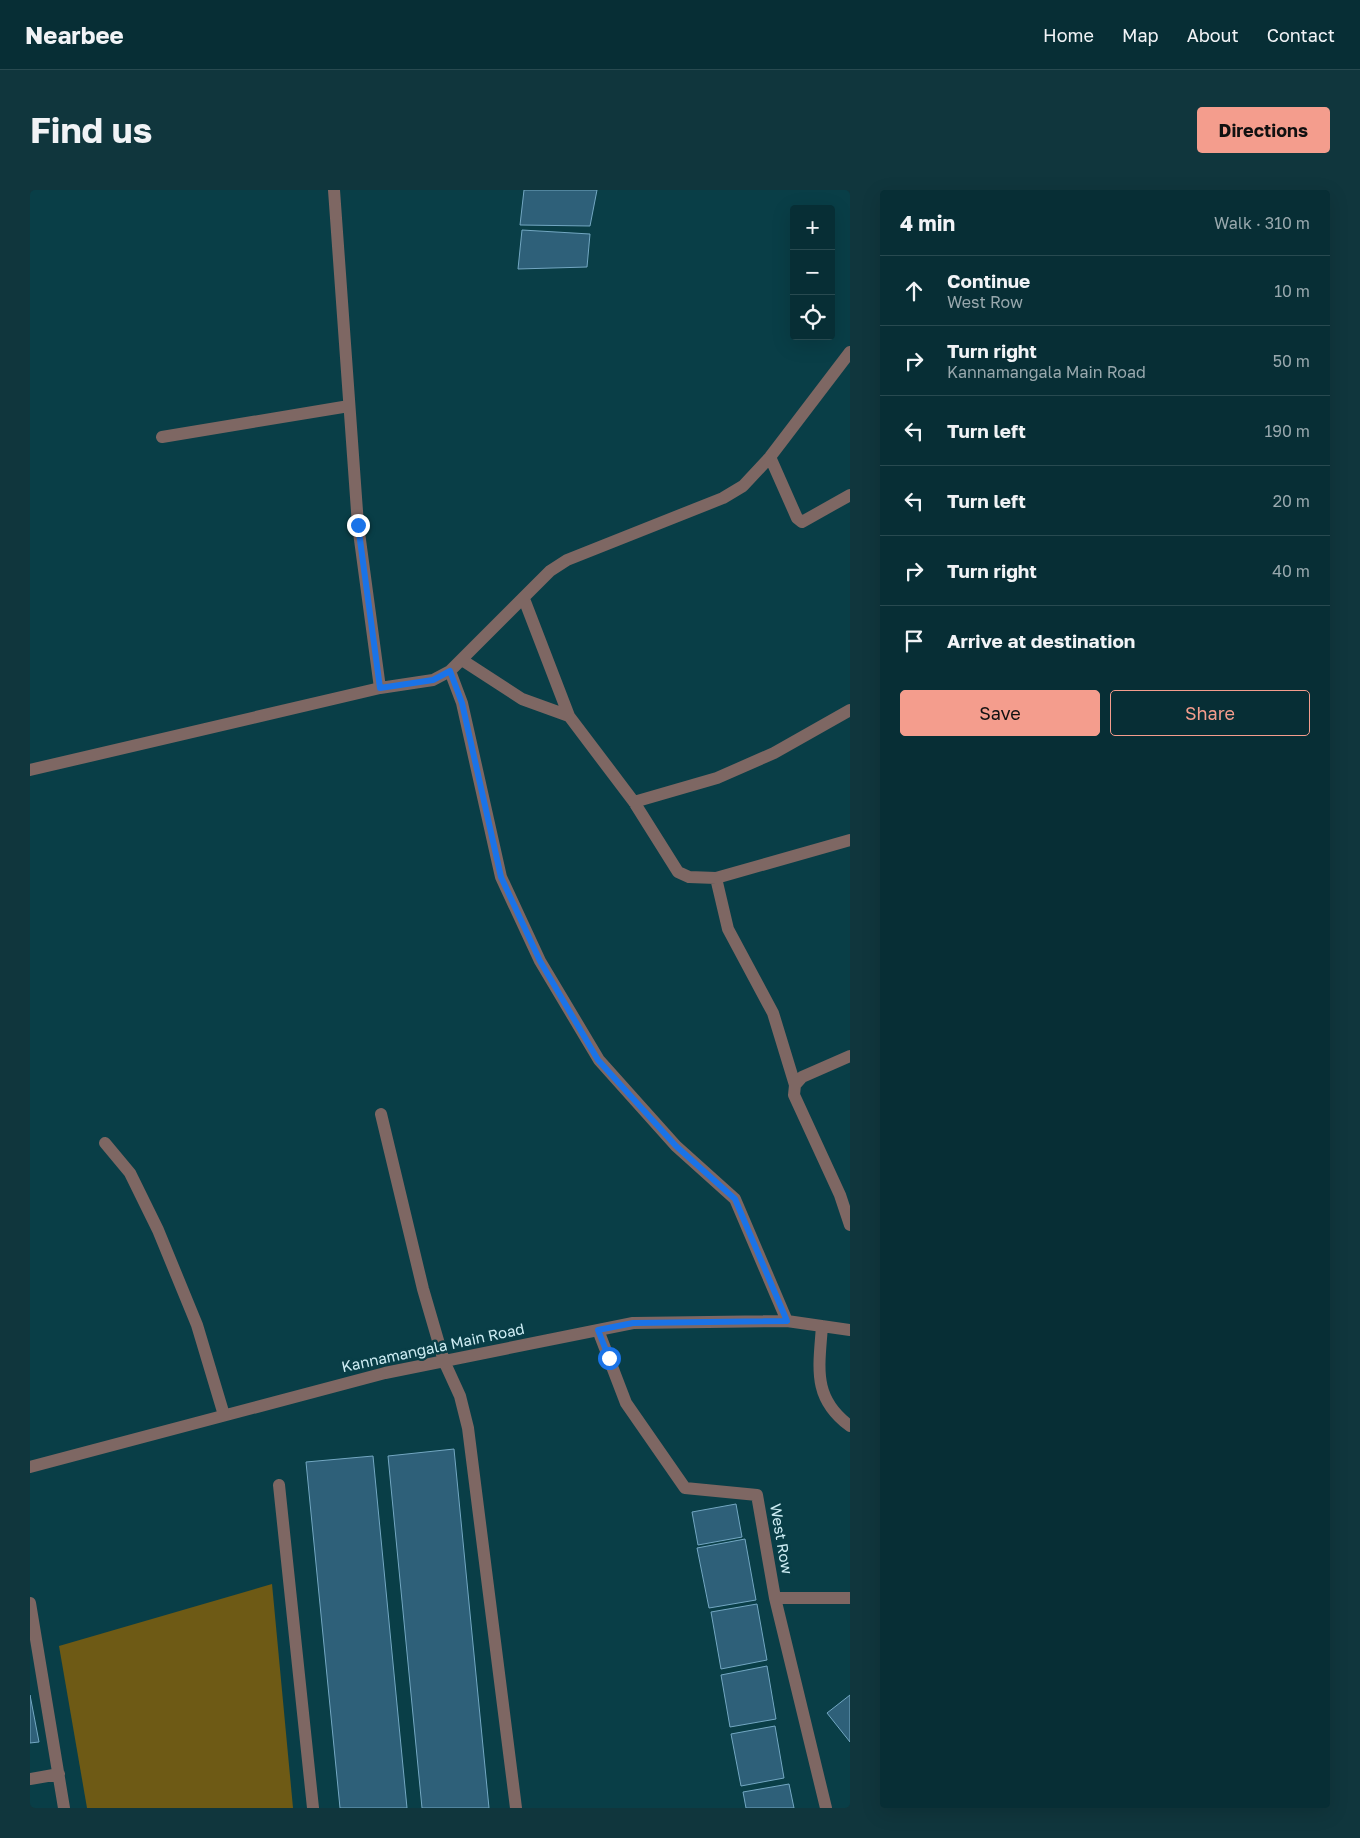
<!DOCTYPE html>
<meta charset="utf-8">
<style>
:root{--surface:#072e35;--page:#10363d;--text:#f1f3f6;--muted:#98a8ad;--line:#284a50;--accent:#f49d8d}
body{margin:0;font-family:"Golos Text",sans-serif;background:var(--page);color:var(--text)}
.controls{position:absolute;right:15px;top:15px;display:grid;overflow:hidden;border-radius:5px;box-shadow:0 5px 20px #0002}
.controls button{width:45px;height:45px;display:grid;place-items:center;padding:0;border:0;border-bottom:1px solid var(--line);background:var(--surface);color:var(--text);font:25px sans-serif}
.stop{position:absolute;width:15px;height:15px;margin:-11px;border:4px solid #1a73e8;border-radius:50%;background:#fff}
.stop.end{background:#1a73e8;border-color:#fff;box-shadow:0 1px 5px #0008}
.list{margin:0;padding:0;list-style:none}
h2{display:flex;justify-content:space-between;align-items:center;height:65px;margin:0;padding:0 20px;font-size:21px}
h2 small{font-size:16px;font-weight:400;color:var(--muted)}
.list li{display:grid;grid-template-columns:32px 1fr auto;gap:15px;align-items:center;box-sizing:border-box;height:70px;padding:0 20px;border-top:1px solid var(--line)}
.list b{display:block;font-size:19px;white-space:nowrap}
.list p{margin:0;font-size:16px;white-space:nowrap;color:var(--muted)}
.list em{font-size:16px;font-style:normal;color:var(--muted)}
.actions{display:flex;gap:10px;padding:15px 20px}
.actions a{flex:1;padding:11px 0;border:1px solid var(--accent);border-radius:5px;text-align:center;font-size:18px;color:var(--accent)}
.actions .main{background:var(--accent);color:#111}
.icon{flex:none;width:28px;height:28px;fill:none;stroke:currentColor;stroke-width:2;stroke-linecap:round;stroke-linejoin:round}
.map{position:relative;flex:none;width:820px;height:1618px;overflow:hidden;border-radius:5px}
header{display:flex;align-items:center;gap:30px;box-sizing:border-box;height:70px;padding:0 25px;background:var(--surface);border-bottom:1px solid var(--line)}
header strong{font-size:24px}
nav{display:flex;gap:28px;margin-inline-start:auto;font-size:18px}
.intro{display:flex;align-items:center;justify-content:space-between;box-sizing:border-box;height:120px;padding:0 30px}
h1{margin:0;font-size:35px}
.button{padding:12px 22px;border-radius:5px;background:var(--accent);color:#111;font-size:18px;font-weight:700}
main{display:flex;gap:30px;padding:0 30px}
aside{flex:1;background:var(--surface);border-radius:5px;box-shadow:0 5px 20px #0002}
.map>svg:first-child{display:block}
</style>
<header>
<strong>Nearbee</strong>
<nav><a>Home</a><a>Map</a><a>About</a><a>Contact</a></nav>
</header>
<div class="intro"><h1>Find us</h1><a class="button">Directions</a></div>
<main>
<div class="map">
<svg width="820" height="1618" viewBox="0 0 820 1618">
<rect width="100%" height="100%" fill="#093e47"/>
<path fill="#6e5a15" d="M 242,1394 L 263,1618 L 57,1618 L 29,1456 Z"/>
<path fill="#2e6079" stroke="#73a7c2" d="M 494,0 L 567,0 L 560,36 L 490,35 Z
M 492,40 L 560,44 L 557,77 L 488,79 Z
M 424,1259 L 459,1618 L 392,1618 L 358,1266 Z
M 343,1266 L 377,1618 L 310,1618 L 276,1272 Z
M 706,1314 L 712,1347 L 668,1355 L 662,1322 Z
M 715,1349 L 726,1410 L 679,1418 L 667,1358 Z
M 727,1414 L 737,1470 L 691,1479 L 681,1422 Z
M 737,1476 L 746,1529 L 700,1537 L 691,1485 Z
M 0,1505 L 9,1552 L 0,1553 Z
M 820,1505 L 820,1552 L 797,1523 Z
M 745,1536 L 754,1588 L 711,1596 L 701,1544 Z
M 759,1594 L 764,1618 L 716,1618 L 713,1602 Z"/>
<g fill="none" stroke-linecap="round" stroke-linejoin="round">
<path stroke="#7e6763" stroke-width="12" d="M 304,0 L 328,335 L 350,498
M 132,247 L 319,216
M 740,267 L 767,328 L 772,332 L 820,305
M 494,409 L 539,526 L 604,612 L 648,682 L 659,687 L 686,688 L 820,650
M 432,470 L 492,509 L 539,526
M 420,481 L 432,513 L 471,687 L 510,771 L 569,870 L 646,956 L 705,1009 L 757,1131
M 0,580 L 350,498 L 403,490 L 420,481 L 520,381 L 537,370 L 693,308 L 713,296 L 740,267 L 820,162
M 604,612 L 687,588 L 744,563 L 820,520
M 686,688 L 698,739 L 743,823 L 765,895
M 820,866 L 772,887 L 765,895 L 764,905 L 810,1005 L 820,1035
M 351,924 L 393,1099 L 414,1171 L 430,1206 L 438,1238 L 486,1618
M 75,953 L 100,983 L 128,1040 L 167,1135 L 194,1225
M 792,1136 C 789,1178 782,1208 820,1236
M 568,1140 L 596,1213 L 655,1298 L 727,1305 L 745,1408 L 796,1618
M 0,1277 L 355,1183 L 603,1133 L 757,1131 L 820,1140
M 249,1295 L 283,1618
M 745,1408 L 820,1408
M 0,1413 L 34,1618
M 0,1589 L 29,1584"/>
</g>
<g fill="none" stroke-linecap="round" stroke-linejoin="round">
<path stroke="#1a73e8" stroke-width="6" d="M 328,335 L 350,498 L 403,490 L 420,481 L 432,513 L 471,687 L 510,771 L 568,870 L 646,956 L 705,1009 L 757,1131 L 603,1133 L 568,1140 L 579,1168"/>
</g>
<g text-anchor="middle" stroke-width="5" stroke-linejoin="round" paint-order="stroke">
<g font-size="15" fill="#ceedf4" stroke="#093e47">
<text transform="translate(403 1158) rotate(-12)" y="5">Kannamangala Main Road</text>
<text transform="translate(751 1349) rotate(80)" y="5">West Row</text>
</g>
</g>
</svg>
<div class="controls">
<button>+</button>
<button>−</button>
<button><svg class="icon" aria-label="locate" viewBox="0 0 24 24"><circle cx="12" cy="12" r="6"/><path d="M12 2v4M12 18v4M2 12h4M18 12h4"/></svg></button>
</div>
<div class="stop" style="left:579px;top:1168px"></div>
<div class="stop end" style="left:328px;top:335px"></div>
</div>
<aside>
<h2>4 min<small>Walk · 310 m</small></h2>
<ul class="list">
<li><svg class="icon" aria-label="ahead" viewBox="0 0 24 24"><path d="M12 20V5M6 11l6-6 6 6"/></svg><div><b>Continue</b><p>West Row</p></div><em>10 m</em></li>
<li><svg class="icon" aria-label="right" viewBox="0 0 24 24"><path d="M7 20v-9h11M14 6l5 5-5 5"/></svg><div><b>Turn right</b><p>Kannamangala Main Road</p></div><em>50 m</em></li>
<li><svg class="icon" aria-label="left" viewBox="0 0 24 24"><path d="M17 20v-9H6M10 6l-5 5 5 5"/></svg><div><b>Turn left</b></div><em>190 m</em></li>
<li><svg class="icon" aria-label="left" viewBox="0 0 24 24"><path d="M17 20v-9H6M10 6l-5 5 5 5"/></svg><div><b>Turn left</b></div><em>20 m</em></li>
<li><svg class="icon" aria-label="right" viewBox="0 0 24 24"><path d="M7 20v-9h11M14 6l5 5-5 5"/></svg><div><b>Turn right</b></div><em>40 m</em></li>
<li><svg class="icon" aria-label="arrive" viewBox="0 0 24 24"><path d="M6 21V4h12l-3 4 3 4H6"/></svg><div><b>Arrive at destination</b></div></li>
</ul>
<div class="actions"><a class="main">Save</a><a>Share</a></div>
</aside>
</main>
